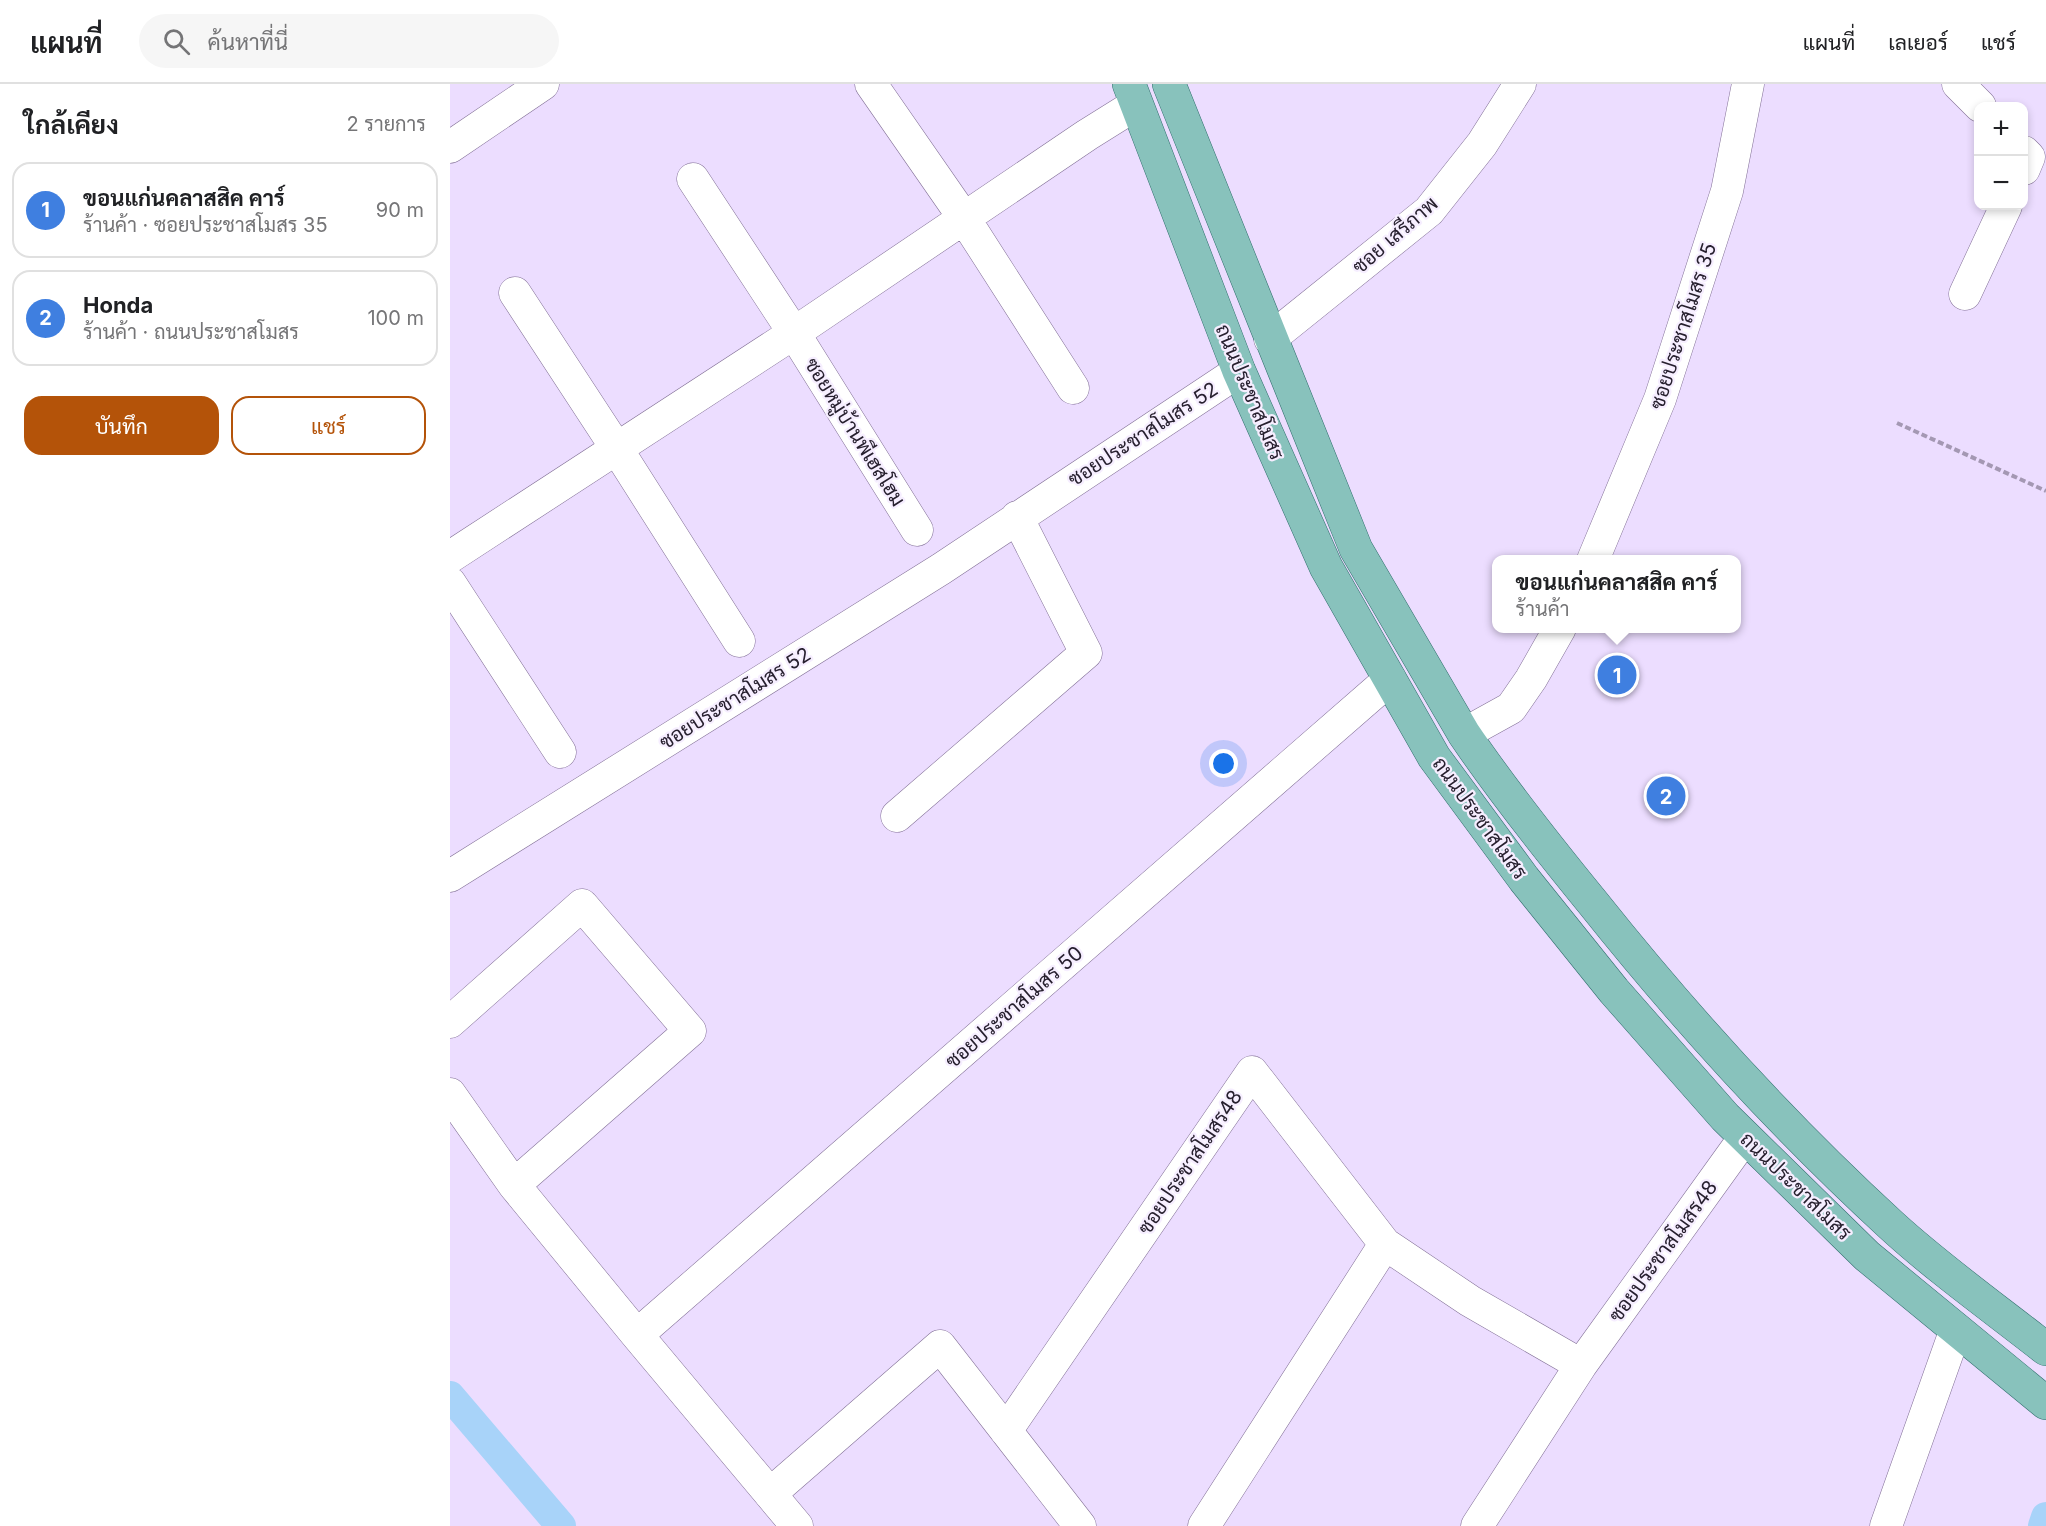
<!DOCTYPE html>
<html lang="th">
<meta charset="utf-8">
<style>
:root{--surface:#fff;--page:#f6f6f6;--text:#202124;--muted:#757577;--line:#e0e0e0;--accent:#b45309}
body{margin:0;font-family:Inter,Sarabun,sans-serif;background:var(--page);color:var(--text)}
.controls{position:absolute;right:18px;top:18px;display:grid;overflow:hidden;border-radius:12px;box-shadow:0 3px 9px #0003}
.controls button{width:54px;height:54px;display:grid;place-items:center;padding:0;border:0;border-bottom:2px solid var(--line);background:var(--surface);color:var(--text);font:30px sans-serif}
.you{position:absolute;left:774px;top:680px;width:21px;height:21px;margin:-15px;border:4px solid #fff;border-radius:50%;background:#1a73e8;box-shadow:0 0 0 9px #1a73e833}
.badge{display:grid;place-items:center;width:39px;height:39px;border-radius:50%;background:var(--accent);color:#fff;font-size:20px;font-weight:700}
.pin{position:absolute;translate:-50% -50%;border:3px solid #fff;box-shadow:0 2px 6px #0006}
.popup{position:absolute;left:1042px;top:471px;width:249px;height:78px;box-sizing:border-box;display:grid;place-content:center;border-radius:12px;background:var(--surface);filter:drop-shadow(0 2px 4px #0005);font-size:20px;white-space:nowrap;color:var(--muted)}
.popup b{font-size:22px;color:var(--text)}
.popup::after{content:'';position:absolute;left:50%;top:100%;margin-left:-12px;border:12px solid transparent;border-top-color:var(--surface)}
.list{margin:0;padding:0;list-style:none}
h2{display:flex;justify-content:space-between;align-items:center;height:78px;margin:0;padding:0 24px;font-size:26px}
h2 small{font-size:20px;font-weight:400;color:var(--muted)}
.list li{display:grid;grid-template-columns:39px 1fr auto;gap:18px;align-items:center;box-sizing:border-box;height:96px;margin:0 12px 12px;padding:0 12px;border:2px solid var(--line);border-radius:18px}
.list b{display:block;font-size:22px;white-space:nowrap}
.list p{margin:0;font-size:20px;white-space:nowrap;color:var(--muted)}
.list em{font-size:20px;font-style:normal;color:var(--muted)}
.actions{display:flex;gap:12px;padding:18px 24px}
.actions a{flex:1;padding:14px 0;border:2px solid var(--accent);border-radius:18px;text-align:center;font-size:21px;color:var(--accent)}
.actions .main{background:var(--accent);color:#fff}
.icon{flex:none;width:33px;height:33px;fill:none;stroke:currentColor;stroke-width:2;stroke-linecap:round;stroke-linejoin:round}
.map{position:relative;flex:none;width:1596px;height:1442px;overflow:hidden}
header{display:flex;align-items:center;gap:36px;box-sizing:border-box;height:84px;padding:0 30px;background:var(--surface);border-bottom:2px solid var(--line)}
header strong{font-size:28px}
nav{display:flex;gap:33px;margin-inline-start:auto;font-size:21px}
.search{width:420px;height:54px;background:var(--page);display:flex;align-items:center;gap:15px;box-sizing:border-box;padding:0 21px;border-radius:33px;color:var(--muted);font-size:22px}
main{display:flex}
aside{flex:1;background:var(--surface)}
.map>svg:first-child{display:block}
</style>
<header>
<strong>แผนที่</strong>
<div class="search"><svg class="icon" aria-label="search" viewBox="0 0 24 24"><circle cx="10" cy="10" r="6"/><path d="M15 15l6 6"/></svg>ค้นหาที่นี่</div>
<nav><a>แผนที่</a><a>เลเยอร์</a><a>แชร์</a></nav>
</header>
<main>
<aside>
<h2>ใกล้เคียง<small>2 รายการ</small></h2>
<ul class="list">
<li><span class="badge" style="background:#3f7fe0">1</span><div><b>ขอนแก่นคลาสสิค คาร์</b><p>ร้านค้า · ซอยประชาสโมสร 35</p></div><em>90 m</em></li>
<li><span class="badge" style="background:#3f7fe0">2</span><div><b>Honda</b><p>ร้านค้า · ถนนประชาสโมสร</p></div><em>100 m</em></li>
</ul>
<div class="actions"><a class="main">บันทึก</a><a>แชร์</a></div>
</aside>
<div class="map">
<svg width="1596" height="1442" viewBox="0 0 1596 1442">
<rect width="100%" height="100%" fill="#ecddff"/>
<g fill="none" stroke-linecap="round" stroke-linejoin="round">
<path stroke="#a8d3f9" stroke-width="30" d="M 0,1312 L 111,1442
M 1593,1442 L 1596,1433"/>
<defs>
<path id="minor" d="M 421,0 L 514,134 L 623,304
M 1508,0 L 1530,22
M 0,63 L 93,0
M 1574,68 L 1579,73 L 1574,85
M 243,95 L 344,249 L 467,446
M 65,209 L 167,365 L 289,557
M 1515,210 L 1556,122
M 820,255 L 979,127 L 1032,60 L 1070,0
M 0,473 L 344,249 L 637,51 L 685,21
M 1143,476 L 1210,315 L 1277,107 L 1298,0
M 0,499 L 110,668
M 1014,650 L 1061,624 L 1081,595 L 1110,544
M 447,732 L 636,569 L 567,433
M 0,792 L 491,485 L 789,287
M 0,938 L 132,821 L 240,947 L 64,1101
M 0,1010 L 64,1101 L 187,1251 L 347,1442
M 187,1251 L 940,595
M 556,1347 L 802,988 L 935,1160 L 1020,1217 L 1131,1281
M 320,1410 L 490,1262 L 630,1442
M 754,1442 L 935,1160
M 1027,1442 L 1131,1281 L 1295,1053
M 1436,1442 L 1506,1245"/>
<path id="primary" d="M 679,0 L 789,287 L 876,483 L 984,673 L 1074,795 L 1164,907 L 1275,1033 L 1417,1172 L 1596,1319
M 719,0 L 906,465 L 1014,650 C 1054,709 1098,764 1143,819 C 1234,933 1333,1042 1441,1141 C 1489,1185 1544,1224 1596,1265"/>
</defs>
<use href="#minor" stroke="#837197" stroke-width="33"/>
<use href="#primary" stroke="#326f6e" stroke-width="34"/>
<path stroke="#a498b3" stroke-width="4" stroke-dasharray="6 3" stroke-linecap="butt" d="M 1447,339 L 1596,407"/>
<use href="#minor" stroke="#fff" stroke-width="32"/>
<use href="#primary" stroke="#88c2bc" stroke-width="33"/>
</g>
<g text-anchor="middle" stroke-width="4.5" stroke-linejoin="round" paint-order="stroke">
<g font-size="20" fill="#27202f" stroke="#f6eeff">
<text transform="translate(945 151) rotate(-41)" y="7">ซอย เสรีภาพ</text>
<text transform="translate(1233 242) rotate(-72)" y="7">ซอยประชาสโมสร 35</text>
<text transform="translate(800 308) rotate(67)" y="7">ถนนประชาสโมสร</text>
<text transform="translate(405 348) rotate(58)" y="7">ซอยหมู่บ้านพีเฮสโฮม</text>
<text transform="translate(693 350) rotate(-33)" y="7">ซอยประชาสโมสร 52</text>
<text transform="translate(285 614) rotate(-32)" y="7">ซอยประชาสโมสร 52</text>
<text transform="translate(1030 734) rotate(54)" y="7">ถนนประชาสโมสร</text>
<text transform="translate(564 923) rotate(-41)" y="7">ซอยประชาสโมสร 50</text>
<text transform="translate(740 1078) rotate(-56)" y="7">ซอยประชาสโมสร48</text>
<text transform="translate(1346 1102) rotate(44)" y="7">ถนนประชาสโมสร</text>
<text transform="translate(1213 1167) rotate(-54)" y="7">ซอยประชาสโมสร48</text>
</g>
</g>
</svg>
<div class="controls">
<button>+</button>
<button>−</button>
</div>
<div class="you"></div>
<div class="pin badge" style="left:1167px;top:591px;background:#3f7fe0">1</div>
<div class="popup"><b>ขอนแก่นคลาสสิค คาร์</b>ร้านค้า</div>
<div class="pin badge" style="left:1216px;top:712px;background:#3f7fe0">2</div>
</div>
</main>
